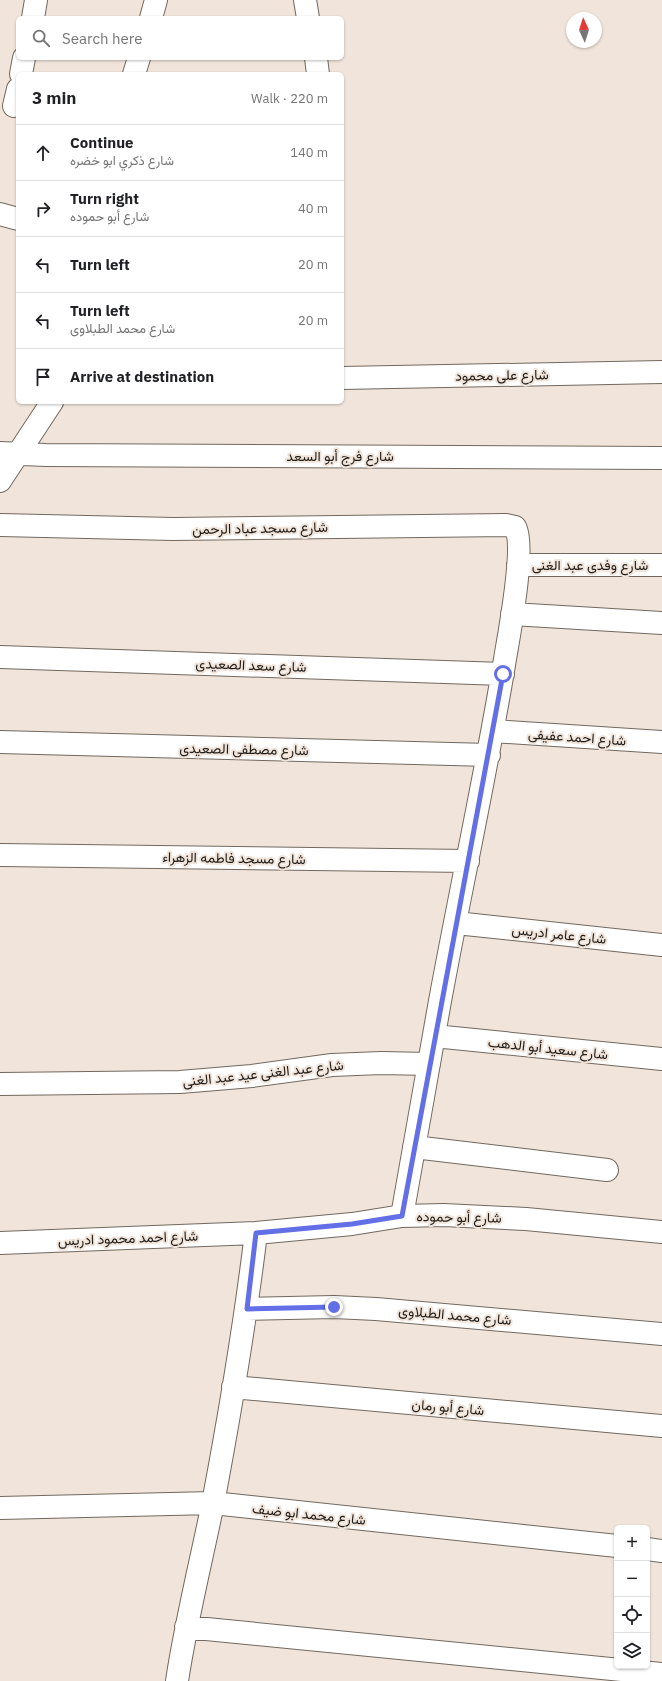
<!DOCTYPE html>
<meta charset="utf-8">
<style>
:root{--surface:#fff;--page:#f6f6f6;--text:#202124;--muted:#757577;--line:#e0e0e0}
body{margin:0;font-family:"IBM Plex Sans",Vazirmatn,sans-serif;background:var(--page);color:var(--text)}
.controls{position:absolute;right:12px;bottom:12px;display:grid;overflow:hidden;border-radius:6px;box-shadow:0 1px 3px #0004}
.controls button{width:36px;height:36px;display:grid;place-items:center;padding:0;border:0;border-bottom:1px solid var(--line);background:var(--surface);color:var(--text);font:20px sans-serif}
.compass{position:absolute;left:566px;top:12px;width:36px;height:36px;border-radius:50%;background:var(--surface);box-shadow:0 1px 3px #0004;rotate:356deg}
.stop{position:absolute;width:12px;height:12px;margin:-9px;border:3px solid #636fe7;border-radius:50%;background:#fff}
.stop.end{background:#636fe7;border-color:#fff;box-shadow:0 1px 4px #0008}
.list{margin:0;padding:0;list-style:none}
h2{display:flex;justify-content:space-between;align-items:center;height:52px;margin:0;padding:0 16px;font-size:17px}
h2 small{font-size:13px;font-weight:400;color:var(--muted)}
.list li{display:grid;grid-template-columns:26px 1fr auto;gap:12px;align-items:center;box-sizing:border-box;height:56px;padding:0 16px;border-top:1px solid var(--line)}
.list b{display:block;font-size:15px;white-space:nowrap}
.list p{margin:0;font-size:13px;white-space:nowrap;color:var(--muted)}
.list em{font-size:13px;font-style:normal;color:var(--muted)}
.icon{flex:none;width:22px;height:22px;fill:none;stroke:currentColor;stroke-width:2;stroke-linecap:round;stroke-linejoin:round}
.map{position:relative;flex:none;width:662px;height:1681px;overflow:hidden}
.search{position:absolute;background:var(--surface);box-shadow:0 1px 3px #0004;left:16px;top:16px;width:328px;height:44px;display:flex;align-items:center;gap:10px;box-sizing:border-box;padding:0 14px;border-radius:6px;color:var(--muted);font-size:15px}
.panel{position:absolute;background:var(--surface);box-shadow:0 1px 3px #0004;left:16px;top:72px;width:328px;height:332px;border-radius:6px}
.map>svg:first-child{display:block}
</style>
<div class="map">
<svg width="662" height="1681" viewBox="0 0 662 1681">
<rect width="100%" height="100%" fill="#f1e5db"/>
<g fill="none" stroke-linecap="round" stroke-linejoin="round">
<defs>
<path id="minor" d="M 305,0 L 308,18
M 33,18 L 36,0
M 151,18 L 156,0
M 316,58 L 318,74
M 21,74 L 24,58
M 134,74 L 139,58
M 14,106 L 18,89
M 0,214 L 18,219
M 342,378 L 662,372
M 0,453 L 46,455 L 662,458
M 0,481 L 52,402
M 0,525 L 173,529 L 506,525 L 515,527 C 526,545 509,635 505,659 C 486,774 461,887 440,1001 C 427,1073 415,1144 402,1216
M 518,565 L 662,565
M 512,614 L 662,623
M 0,657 L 503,674
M 493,731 L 662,742
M 0,742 L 489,755
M 0,855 L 468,861
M 456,923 L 662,945
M 434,1036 L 662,1059
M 0,1084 L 180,1082 L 252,1076 L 332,1065 L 381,1063 L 429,1064
M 414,1147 L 607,1170
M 0,1243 L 256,1233 L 352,1224 L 402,1216 L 444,1215 L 526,1219 L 662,1232
M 247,1309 L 334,1307 L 376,1309 L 662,1334
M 233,1387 L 662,1426
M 0,1508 L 213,1503 L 617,1546
M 647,1549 L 662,1551
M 186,1627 L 662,1674
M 177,1681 C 186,1621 201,1562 213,1503 C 230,1413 245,1324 256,1233"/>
</defs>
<use href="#minor" stroke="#72685f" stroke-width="24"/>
<use href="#minor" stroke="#fff" stroke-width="22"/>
</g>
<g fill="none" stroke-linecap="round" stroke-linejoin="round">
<path stroke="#636fe7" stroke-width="5" d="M 334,1307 L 247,1309 L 256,1233 L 352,1224 L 402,1216 C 434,1035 471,855 503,674"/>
</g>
<g text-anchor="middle" stroke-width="4" stroke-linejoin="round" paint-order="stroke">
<g font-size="14" fill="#201c18" stroke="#f1e5db">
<text transform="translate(502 375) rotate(-1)" y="5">شارع على محمود</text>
<text x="340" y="461">شارع فرج أبو السعد</text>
<text transform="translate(260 528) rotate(-1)" y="5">شارع مسجد عباد الرحمن</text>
<text x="590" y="570">شارع وفدى عبد الغنى</text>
<text transform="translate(251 665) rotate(2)" y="5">شارع سعد الصعيدى</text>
<text transform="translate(577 737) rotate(4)" y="5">شارع احمد عفيفى</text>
<text transform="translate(244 749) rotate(1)" y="5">شارع مصطفى الصعيدى</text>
<text transform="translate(234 858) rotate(1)" y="5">شارع مسجد فاطمه الزهراء</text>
<text transform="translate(559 934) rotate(6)" y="5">شارع عامر ادريس</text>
<text transform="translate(548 1048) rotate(6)" y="5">شارع سعيد أبو الدهب</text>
<text transform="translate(263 1073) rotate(-6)" y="5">شارع عبد الغنى عيد عبد الغنى</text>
<text transform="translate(459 1217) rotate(1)" y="5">شارع أبو حموده</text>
<text transform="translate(128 1238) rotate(-2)" y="5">شارع احمد محمود ادريس</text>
<text transform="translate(455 1315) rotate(5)" y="5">شارع محمد الطبلاوى</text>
<text transform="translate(448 1407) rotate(5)" y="5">شارع أبو رمان</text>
<text transform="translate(309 1514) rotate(6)" y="5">شارع محمد ابو ضيف</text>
</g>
</g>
</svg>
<div class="controls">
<button>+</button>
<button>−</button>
<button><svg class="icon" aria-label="locate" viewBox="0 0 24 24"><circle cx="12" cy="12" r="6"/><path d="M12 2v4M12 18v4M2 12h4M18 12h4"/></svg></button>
<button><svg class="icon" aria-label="layers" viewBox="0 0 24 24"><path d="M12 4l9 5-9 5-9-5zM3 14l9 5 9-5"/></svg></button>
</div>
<svg class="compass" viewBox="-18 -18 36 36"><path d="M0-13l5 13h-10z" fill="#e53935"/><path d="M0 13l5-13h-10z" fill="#757577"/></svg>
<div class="stop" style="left:503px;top:674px"></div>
<div class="stop end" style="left:334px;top:1307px"></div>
<div class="search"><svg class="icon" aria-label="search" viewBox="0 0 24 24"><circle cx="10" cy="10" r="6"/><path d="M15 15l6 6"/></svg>Search here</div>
<section class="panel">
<h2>3 min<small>Walk · 220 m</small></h2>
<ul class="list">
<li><svg class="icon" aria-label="ahead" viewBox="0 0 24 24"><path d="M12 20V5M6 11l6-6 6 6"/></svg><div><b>Continue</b><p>شارع ذكري ابو خضره</p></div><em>140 m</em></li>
<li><svg class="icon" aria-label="right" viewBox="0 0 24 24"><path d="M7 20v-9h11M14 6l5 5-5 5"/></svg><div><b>Turn right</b><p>شارع أبو حموده</p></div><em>40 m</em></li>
<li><svg class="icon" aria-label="left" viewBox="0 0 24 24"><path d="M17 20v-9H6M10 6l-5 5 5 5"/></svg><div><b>Turn left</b></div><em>20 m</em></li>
<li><svg class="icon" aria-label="left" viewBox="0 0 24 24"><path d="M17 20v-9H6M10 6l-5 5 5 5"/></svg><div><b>Turn left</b><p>شارع محمد الطبلاوى</p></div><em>20 m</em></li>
<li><svg class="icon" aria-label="arrive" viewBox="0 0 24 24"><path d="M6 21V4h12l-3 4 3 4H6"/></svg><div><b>Arrive at destination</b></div></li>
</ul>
</section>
</div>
